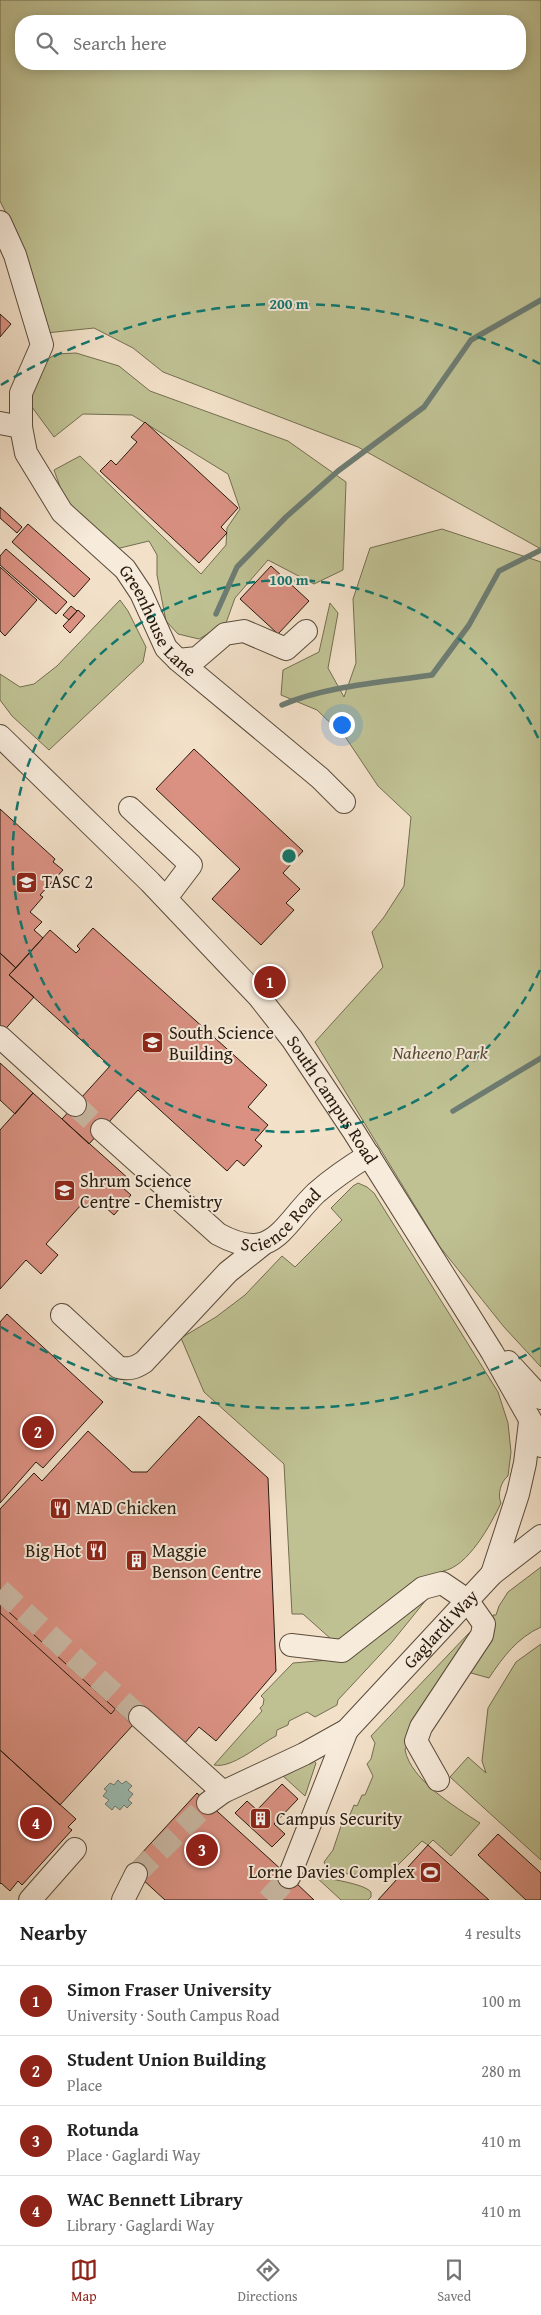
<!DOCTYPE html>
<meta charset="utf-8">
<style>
:root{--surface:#fff;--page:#f6f6f6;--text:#222;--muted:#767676;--line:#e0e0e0;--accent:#8f2418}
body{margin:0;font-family:"Gentium Book Plus",serif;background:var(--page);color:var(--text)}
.you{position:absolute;left:341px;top:724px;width:18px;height:18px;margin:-12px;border:4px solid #fff;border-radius:50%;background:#1a73e8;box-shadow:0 0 0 8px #1a73e833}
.badge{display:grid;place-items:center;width:32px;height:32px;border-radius:50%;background:var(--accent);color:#fff;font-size:16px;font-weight:700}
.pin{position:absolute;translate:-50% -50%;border:2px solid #fff;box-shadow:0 1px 5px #0006}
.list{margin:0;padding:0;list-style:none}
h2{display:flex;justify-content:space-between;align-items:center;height:65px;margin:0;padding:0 20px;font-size:21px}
h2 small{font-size:16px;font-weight:400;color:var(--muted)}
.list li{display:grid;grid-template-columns:32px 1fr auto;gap:15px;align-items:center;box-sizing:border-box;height:70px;padding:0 20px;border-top:1px solid var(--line)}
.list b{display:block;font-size:19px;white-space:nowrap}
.list p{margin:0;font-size:16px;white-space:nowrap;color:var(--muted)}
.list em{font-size:16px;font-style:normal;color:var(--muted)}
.icon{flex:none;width:28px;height:28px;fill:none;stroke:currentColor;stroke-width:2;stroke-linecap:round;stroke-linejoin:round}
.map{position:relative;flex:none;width:541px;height:1900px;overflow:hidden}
.search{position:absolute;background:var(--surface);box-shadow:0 2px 12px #0003;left:15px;right:15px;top:15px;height:55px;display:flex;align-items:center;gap:12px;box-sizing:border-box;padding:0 18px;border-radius:20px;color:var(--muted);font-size:19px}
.sheet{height:345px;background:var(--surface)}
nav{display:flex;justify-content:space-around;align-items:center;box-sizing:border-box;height:70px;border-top:1px solid var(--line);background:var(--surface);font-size:14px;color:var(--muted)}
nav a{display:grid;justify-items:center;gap:2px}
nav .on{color:var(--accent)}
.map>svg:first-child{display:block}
</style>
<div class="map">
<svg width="541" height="1900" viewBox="0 0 541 1900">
<rect width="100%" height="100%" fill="#f2e0c8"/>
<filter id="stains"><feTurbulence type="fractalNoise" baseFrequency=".004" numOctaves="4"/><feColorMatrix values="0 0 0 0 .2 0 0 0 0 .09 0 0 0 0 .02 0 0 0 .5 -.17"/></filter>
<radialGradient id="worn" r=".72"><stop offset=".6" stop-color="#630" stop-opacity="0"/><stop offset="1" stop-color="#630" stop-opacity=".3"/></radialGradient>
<path fill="#bfc193" stroke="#736e50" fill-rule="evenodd" d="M 0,0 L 541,0 L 541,549 L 358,447 L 163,372 L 133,348 L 94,328 L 46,333 L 12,225 L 0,201 ZM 21,21 L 520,21 L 520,64 L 21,64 Z
M 76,353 L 119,366 L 150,391 L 288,441 L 346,482 L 343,570 L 314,584 L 268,560 L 235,598 L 226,623 L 199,639 L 178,634 L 166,621 L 157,575 L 157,555 L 149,541 L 116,549 L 67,506 L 54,470 L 80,456 L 201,574 L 226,545 L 227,528 L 240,509 L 228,474 L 132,415 L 83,414 L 54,437 L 29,403 L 43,362 L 56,354 Z
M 442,529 L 541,562 L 541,1367 L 504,1327 L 440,1247 L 315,1042 L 383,967 L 372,932 L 384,917 L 404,886 L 411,817 L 378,786 L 346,738 L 317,710 L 281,695 L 283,670 L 319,652 L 330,603 L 338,613 L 328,668 L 344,697 L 356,663 L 353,599 L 370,548 Z
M 120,600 L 128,611 L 146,647 L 143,662 L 49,750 L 12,716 L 0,700 L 0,674 L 20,687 L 34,684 L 57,666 Z
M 358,1183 L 367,1187 L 374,1193 L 498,1392 L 508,1423 L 511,1452 L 508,1476 C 501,1481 497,1495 501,1503 C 491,1524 468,1567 443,1571 L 445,1577 L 344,1642 L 331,1639 L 303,1614 L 292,1614 L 284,1464 L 204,1392 L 181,1338 L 216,1317 L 245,1295 L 282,1256 L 295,1267 L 342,1220 L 331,1208 L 353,1186 Z
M 541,1567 L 541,1627 C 517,1638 503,1657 489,1678 L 464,1671 L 491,1631 L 493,1615 L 496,1615 L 499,1606 L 508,1592 Z
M 430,1595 L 392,1642 L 338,1700 L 337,1705 L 315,1717 L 307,1712 L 289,1721 L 288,1725 L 277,1730 L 276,1736 C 260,1744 232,1769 214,1765 L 262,1711 L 260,1708 L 263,1705 L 264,1699 L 261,1696 L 293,1663 L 329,1660 Z
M 476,1630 L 414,1728 L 405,1750 C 411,1780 455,1807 480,1823 L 451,1856 L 433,1840 L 428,1845 L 422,1841 L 390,1873 C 376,1874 329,1879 324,1862 L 333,1850 L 343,1820 L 349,1817 L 354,1805 L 357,1806 L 362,1795 L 365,1795 L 373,1776 L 367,1764 L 371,1759 L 375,1743 L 371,1736 L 469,1633 Z
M 541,1644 L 541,1860 L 450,1777 L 468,1757 L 486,1773 L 482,1761 L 488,1708 L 516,1662 Z
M 314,1761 L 316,1763 L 305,1796 L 283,1776 Z
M 315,1876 C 328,1879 363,1883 371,1892 L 371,1897 L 368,1900 L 341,1900 Z"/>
<path fill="#9bbdb4" stroke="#6d7c72" d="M 118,1780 L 122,1784 L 126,1781 L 132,1786 L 128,1790 L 133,1794 L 128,1800 L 132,1803 L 127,1808 L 124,1805 L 120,1810 L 115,1806 L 112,1810 L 105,1804 L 109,1800 L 103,1796 L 107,1791 L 104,1789 L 110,1783 L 114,1785 Z"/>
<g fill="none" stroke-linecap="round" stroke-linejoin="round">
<path stroke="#6d7c72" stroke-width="5.5" d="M 216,614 L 237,567 L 286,517 L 338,471 L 424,407 L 471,340 L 541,300
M 282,705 C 325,686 385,682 432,675 L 469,625 L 499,571 L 541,550
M 453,1111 L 541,1058"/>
</g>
<path fill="#da9182" stroke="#271a0e" d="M 0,314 L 11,324 L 0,337 Z
M 145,422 L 238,508 L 221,527 L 227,533 L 199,563 L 100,471 L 111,460 L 116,465 L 137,442 L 131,437 Z
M 0,507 L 22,527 L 17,533 L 0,518 Z
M 28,524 L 90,579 L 74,597 L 12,542 Z
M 6,549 L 67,602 L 56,614 L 0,565 L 0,556 Z
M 271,566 L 309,601 L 278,634 L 240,599 Z
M 0,567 L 37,600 L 5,636 L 0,631 Z
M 71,606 L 77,611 L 69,620 L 63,615 Z
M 78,610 L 85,616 L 70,633 L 63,626 Z
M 194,749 L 303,851 L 283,873 L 300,889 L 286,903 L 294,910 L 261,945 L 212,899 L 240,869 L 156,789 Z
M 0,809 L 55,859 L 53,862 L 63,870 L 40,895 L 43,897 L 30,912 L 42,922 L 34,930 L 43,938 L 16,968 L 0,953 Z
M 93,928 L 267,1085 L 248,1107 L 268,1125 L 255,1140 L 262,1146 L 244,1166 L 237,1160 L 227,1171 L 138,1090 L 89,1144 L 62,1119 L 110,1066 L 9,975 L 50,930 L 76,953 L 80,949 L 77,946 Z
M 0,953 L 16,968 L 9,975 L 34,997 L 0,1035 Z
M 0,1063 L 33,1093 L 15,1114 L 0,1100 Z
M 33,1093 L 130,1180 L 123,1188 L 131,1195 L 114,1215 L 95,1198 L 85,1209 L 81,1205 L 46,1244 L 58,1255 L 41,1274 L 26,1260 L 0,1289 L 0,1130 Z
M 7,1314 L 103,1402 L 43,1468 L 36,1462 L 0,1503 L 0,1322 Z
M 199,1416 L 268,1478 L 276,1671 L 216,1741 L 199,1727 L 184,1744 L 134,1699 L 123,1712 L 117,1707 L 111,1714 L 0,1613 L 0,1509 L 34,1473 L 42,1481 L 88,1431 L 132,1472 L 147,1472 Z
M 0,1604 L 133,1725 L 60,1805 L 0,1750 Z
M 0,1750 L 76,1819 L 68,1827 L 72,1830 L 22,1885 L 18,1881 L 10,1891 L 1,1883 L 0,1884 Z
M 282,1784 L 298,1799 L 274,1824 L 285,1834 L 272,1847 L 235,1813 L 247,1801 L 257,1810 Z
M 197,1793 L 295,1882 L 279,1900 L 165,1900 L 129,1867 Z
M 498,1834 L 541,1873 L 541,1900 L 526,1900 L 478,1855 Z
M 428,1845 L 489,1900 L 378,1900 Z
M 295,1882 L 314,1900 L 279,1900 Z"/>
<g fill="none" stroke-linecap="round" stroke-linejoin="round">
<path stroke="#c9b8a3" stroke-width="22" stroke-dasharray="22 11" stroke-linecap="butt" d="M 75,1105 L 102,1130
M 0,1590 L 140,1717
M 136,1874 L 208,1803
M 268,1900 L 289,1877"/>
<defs>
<g id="minor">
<path id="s1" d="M 0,222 L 15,255 L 42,345 L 21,393 L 21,427 L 26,453 L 62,512 L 125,569 L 141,593 L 166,648 L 178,660 L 320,778 L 344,802"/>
<path d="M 0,423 L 21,427"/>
<path d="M 178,660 L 197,658 L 225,634 L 244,631 L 286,649 L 306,631"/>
<path id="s2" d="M 0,736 L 150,882 L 259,997 L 292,1039 L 354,1132 L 492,1352 L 531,1421 L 541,1446"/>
<path d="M 130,808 L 191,865 L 166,898"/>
<path d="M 0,1037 L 75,1105"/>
<path id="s3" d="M 102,1130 L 218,1234 C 273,1264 281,1227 316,1193 C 332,1179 351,1166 369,1155"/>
<path d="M 62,1315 L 118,1367 C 128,1370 135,1368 144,1362 L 228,1272 L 262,1245"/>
<path d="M 508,1362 L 541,1398"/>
<path d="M 492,1574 L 518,1494 L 525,1463 L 530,1422"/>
<path d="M 291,1645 L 342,1651 L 423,1588 L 442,1583 L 467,1600 L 484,1624 L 482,1635 L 421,1727 L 416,1741 L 438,1780"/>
<path d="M 140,1717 L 223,1792"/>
<path id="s4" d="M 208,1803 L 223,1792 L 304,1754 L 347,1730 L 492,1574 L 541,1536"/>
<path d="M 289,1877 L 347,1730"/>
<path d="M 30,1900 L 75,1849"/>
<path d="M 123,1900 L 136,1874"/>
</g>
</defs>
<use href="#minor" stroke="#5a4c3c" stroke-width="24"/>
<use href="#minor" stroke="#f7ebdb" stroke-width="22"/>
</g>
<g fill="none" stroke="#0f766e" stroke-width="2.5" stroke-dasharray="9 6">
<path d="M540 970A276 276 0 1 1 540 742"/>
<path d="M540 1348A552 552 0 0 1 1 1327M1 385A552 552 0 0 1 540 364"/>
</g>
<defs>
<symbol id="university-square" viewBox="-11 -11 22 22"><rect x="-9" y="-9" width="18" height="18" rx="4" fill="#8f2418" stroke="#f7ebdb"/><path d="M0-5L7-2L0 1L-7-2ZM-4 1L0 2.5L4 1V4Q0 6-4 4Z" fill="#fff"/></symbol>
<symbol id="restaurant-square" viewBox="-11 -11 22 22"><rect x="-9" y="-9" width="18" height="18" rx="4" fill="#8f2418" stroke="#f7ebdb"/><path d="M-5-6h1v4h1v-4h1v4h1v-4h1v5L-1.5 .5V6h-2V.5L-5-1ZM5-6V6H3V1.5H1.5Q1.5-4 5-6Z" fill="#fff"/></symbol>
<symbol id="building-square" viewBox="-11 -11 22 22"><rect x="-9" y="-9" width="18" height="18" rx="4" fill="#8f2418" stroke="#f7ebdb"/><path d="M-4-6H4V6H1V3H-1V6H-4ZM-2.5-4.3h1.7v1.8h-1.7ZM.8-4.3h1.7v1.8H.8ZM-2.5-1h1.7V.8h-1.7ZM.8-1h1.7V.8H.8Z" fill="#fff"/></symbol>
<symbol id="stadium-square" viewBox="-11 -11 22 22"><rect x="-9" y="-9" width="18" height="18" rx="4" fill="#8f2418" stroke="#f7ebdb"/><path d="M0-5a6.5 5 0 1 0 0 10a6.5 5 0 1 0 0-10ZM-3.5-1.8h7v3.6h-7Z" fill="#fff"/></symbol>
</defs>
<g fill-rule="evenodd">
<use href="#university-square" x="14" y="870" width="25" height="25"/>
<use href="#university-square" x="140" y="1030" width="25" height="25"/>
<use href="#university-square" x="52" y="1178" width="25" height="25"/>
<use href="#restaurant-square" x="48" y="1496" width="25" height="25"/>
<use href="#restaurant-square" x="84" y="1538" width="25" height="25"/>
<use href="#building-square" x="124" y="1548" width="25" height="25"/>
<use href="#building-square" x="248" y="1806" width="25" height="25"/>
<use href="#stadium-square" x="418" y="1860" width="25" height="25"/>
</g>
<g text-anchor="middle" stroke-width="4" stroke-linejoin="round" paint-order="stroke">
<g font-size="18" fill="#271a0e" stroke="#f7ebdb">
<text dy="6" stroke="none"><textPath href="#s1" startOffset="459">Greenhouse Lane</textPath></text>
<text dy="6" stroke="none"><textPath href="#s2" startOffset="494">South Campus Road</textPath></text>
<text dy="6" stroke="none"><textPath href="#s3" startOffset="230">Science Road</textPath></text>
<text dy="6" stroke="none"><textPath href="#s4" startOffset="295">Gaglardi Way</textPath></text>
</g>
<g font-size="18" fill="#271a0e" stroke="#f7ebdb" text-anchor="start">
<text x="42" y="888">TASC 2</text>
<text x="169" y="1039">South Science<tspan x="169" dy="21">Building</tspan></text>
<text x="80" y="1187">Shrum Science<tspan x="80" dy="21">Centre - Chemistry</tspan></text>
<text x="76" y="1514">MAD Chicken</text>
<text x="81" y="1557" text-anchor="end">Big Hot</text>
<text x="152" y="1557">Maggie<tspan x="152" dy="21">Benson Centre</tspan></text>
<text x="276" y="1825">Campus Security</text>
<text x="415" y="1878" text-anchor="end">Lorne Davies Complex</text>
</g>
<g font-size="18" font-style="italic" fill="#554c36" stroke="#f7ebdb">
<text x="440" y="1059">Naheeno Park</text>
</g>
</g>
<circle cx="289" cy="856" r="8" fill="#0f766e" stroke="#f7ebdb" stroke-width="2.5"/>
<g font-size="15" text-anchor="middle" font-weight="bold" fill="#0f766e" stroke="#f7ebdb" stroke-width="4" stroke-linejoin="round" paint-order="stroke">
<text x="289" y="309">200 m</text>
<text x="289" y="585">100 m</text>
</g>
<rect width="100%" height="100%" filter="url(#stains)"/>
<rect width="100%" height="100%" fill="url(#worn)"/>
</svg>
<div class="you"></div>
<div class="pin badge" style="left:270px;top:982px">1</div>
<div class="pin badge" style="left:38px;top:1432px">2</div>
<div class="pin badge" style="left:202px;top:1850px">3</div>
<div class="pin badge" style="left:36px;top:1823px">4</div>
<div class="search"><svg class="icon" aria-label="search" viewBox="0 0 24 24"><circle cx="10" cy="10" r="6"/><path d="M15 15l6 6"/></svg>Search here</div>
</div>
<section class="sheet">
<h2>Nearby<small>4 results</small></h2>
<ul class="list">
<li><span class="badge">1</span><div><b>Simon Fraser University</b><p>University · South Campus Road</p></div><em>100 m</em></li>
<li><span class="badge">2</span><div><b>Student Union Building</b><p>Place</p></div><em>280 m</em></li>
<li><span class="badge">3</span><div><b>Rotunda</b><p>Place · Gaglardi Way</p></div><em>410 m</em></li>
<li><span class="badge">4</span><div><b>WAC Bennett Library</b><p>Library · Gaglardi Way</p></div><em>410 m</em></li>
</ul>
</section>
<nav>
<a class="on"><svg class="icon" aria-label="map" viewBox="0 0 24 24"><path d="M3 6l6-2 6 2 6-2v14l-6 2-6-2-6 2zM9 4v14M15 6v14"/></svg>Map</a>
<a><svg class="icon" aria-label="directions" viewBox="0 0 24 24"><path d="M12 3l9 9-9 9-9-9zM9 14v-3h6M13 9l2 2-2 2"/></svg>Directions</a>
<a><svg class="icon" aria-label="saved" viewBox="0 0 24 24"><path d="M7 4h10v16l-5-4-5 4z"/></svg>Saved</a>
</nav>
